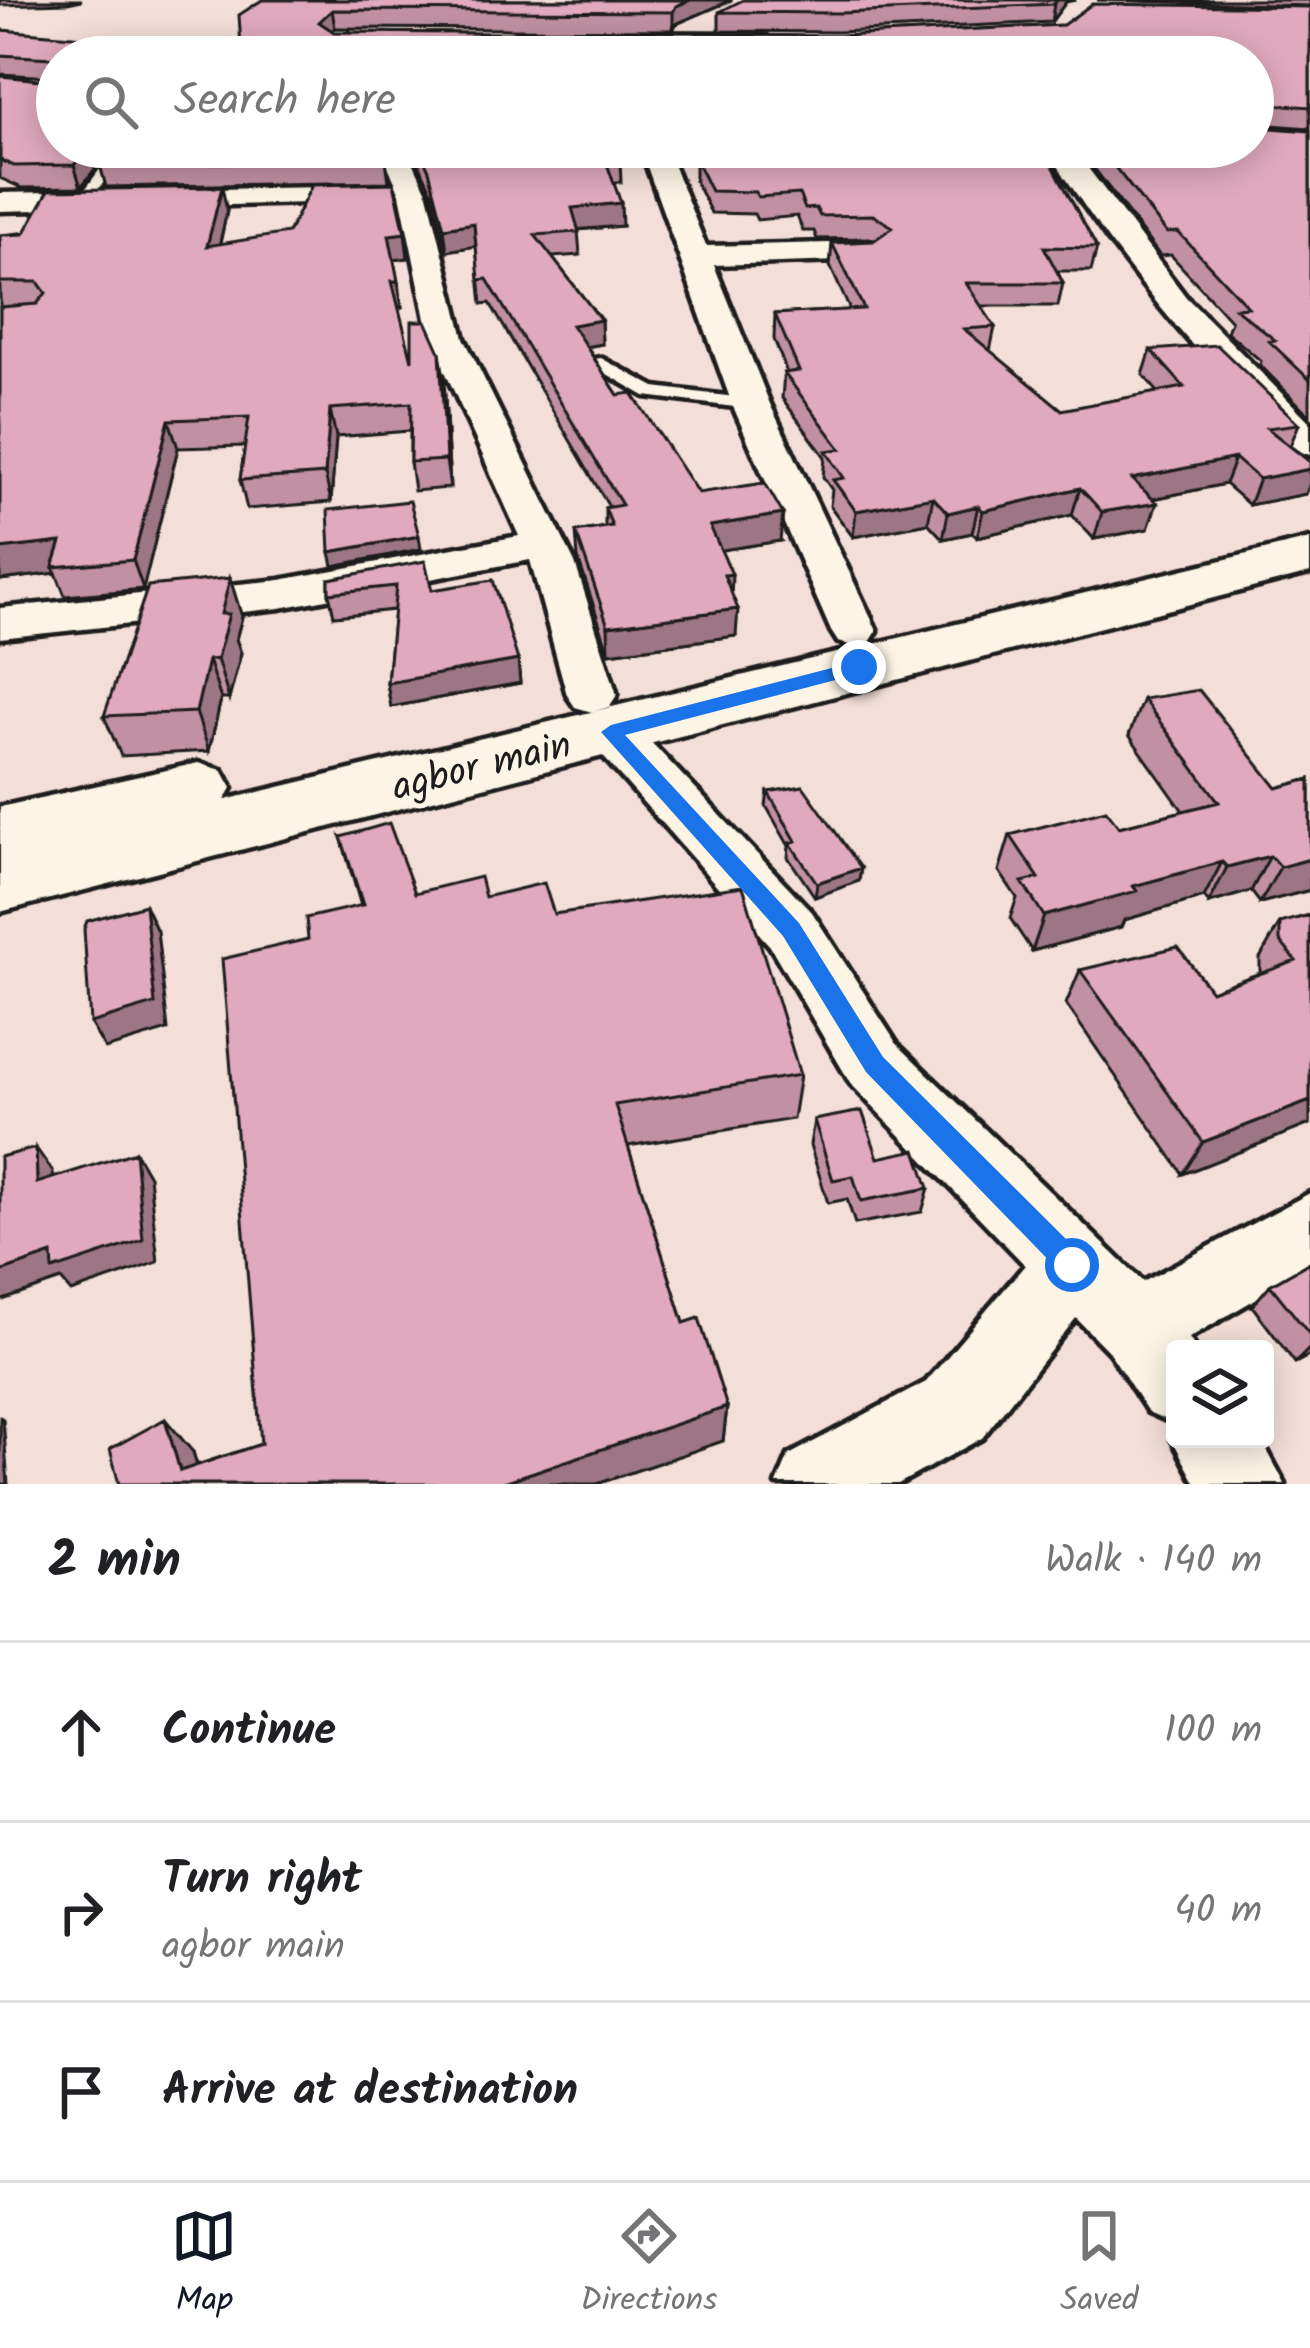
<!DOCTYPE html>
<meta charset="utf-8">
<style>
:root{--surface:#fff;--page:#f6f6f6;--text:#202124;--muted:#757577;--line:#e0e0e0;--accent:#111827}
body{margin:0;font-family:Kalam,sans-serif;background:var(--page);color:var(--text)}
.controls{position:absolute;right:36px;bottom:36px;display:grid;overflow:hidden;border-radius:12px;box-shadow:0 6px 30px #0003}
.controls button{width:108px;height:108px;display:grid;place-items:center;padding:0;border:0;border-bottom:3px solid var(--line);background:var(--surface);color:var(--text);font:60px sans-serif}
.stop{position:absolute;width:36px;height:36px;margin:-27px;border:9px solid #1a73e8;border-radius:50%;background:#fff}
.stop.end{background:#1a73e8;border-color:#fff;box-shadow:0 3px 12px #0008}
.list{margin:0;padding:0;list-style:none}
h2{display:flex;justify-content:space-between;align-items:center;height:156px;margin:0;padding:0 48px;font-size:51px}
h2 small{font-size:39px;font-weight:400;color:var(--muted)}
.list li{display:grid;grid-template-columns:78px 1fr auto;gap:36px;align-items:center;box-sizing:border-box;height:180px;padding:0 48px;border-top:3px solid var(--line)}
.list b{display:block;font-size:45px;white-space:nowrap}
.list p{margin:0;font-size:39px;white-space:nowrap;color:var(--muted)}
.list em{font-size:39px;font-style:normal;color:var(--muted)}
.icon{flex:none;width:66px;height:66px;fill:none;stroke:currentColor;stroke-width:2;stroke-linecap:round;stroke-linejoin:round}
.map{position:relative;flex:none;width:1310px;height:1484px;overflow:hidden}
.search{position:absolute;background:var(--surface);box-shadow:0 6px 30px #0003;left:36px;right:36px;top:36px;height:132px;display:flex;align-items:center;gap:30px;box-sizing:border-box;padding:0 42px;border-radius:66px;color:var(--muted);font-size:45px}
.sheet{height:696px;background:var(--surface)}
nav{display:flex;justify-content:space-around;align-items:center;box-sizing:border-box;height:168px;border-top:3px solid var(--line);background:var(--surface);font-size:33px;color:var(--muted)}
nav a{display:grid;justify-items:center;gap:6px}
nav .on{color:var(--accent)}
.map>svg:first-child{display:block}
</style>
<div class="map">
<svg width="1310" height="1484" viewBox="0 0 1310 1484">
<rect width="100%" height="100%" fill="#f4ded9"/>
<filter id="ink" filterUnits="userSpaceOnUse"><feTurbulence type="fractalNoise" baseFrequency=".00833" numOctaves="2"/><feDisplacementMap in="SourceGraphic" scale="24" xChannelSelector="R" yChannelSelector="G"/><feConvolveMatrix kernelMatrix="1 2 1 2 8 2 1 2 1" color-interpolation-filters="sRGB"/></filter>
<g filter="url(#ink)">
<g fill="none" stroke-linecap="round" stroke-linejoin="round">
<defs>
<path id="service" d="M 116,147 L 128,147 L 88,205 L 78,205 L 76,202 Z
M 601,358 L 655,387 L 751,399 L 760,404 L 751,409 L 645,396 L 595,367 L 595,359 Z"/>
<path id="minor" d="M 311,0 L 331,0 L 360,57 L 336,57 Z
M 523,33 L 762,34 L 773,41 L 762,48 L 515,45 L 515,35 Z
M 380,147 L 406,147 L 428,194 L 464,338 L 575,563 L 617,695 L 609,707 L 592,712 L 575,707 L 567,695 L 530,560 L 280,608 L 0,638 L 0,608 L 280,580 L 519,536 L 430,338 L 400,194 Z
M 640,147 L 666,147 L 706,246 L 870,242 L 886,251 L 870,260 L 714,265 L 770,404 L 877,631 L 870,642 L 854,646 L 838,642 L 831,631 L 732,404 Z
M 1046,147 L 1072,147 L 1186,297 L 1310,422 L 1310,455 C 1285,448 1265,421 1246,403 C 1170,325 1104,240 1046,147 Z
M 378,186 L 392,195 L 388,201 L 0,211 L 0,193 Z
M 611,714 L 629,719 L 812,912 L 897,1044 L 1143,1282 L 1310,1193 L 1310,1267 L 1189,1338 L 1196,1349 L 1175,1349 L 1175,1424 L 1148,1412 L 1110,1353 L 1076,1318 L 982,1438 L 898,1484 L 777,1484 L 789,1455 L 926,1382 L 1025,1265 L 851,1084 L 770,946 L 593,745 L 586,732 L 593,719 Z
M 1175,1433 L 1175,1439 L 1261,1439 L 1285,1484 L 1196,1484 L 1172,1439 Z"/>
<path id="secondary" d="M 1310,539 L 1310,573 L 0,912 L 0,807 L 198,763 L 222,770 L 232,788 L 225,800 Z"/>
</defs>
<use href="#service" stroke="#1c1c1c" stroke-width="9"/>
<use href="#minor" stroke="#1c1c1c" stroke-width="9"/>
<use href="#secondary" stroke="#1c1c1c" stroke-width="9"/>
<use href="#service" fill="#fcf5e5" fill-rule="evenodd"/>
<use href="#minor" fill="#fcf5e5" fill-rule="evenodd"/>
<use href="#secondary" fill="#fcf5e5" fill-rule="evenodd"/>
</g>
<path fill="#c191a3" stroke="#1c1c1c" stroke-width="3" d="M 0,0 L 82,0 L 68,3 L 0,5 Z
M 262,0 L 732,0 L 676,24 L 673,30 L 335,28 L 332,31 L 334,32 L 591,34 L 57,57 L 57,147 L 386,160 L 389,182 L 106,187 L 100,165 L 108,153 L 81,187 L 22,188 L 0,178 L 0,76 L 50,81 L 54,77 L 0,74 L 0,30 L 186,51 L 241,47 Z
M 1097,0 L 1310,0 L 1310,6 Z
M 1066,2 L 1051,22 L 839,32 L 719,31 L 719,12 Z
M 1310,7 L 1310,128 L 1259,124 L 1259,127 L 1310,131 L 1310,416 L 1260,365 L 1261,361 L 1227,332 L 1231,321 L 1171,255 L 1160,256 L 1078,147 L 1253,147 L 1253,57 L 841,36 L 1063,25 Z
M 411,147 L 615,147 L 620,160 L 621,182 L 614,182 L 622,226 L 578,230 L 580,255 L 552,257 L 601,320 L 602,344 L 587,347 L 618,395 L 698,493 L 780,541 L 721,550 L 731,592 L 736,636 L 609,653 L 578,558 L 576,532 L 605,527 L 605,508 L 609,507 L 490,303 L 482,304 L 476,246 L 447,251 L 432,192 Z
M 695,147 L 1097,248 L 1091,271 L 1057,271 L 1063,283 L 1058,306 L 981,306 L 995,327 L 990,351 L 1062,410 L 1158,392 L 1143,375 L 1151,350 L 1299,424 L 1290,446 L 1310,462 L 1310,483 L 1306,494 L 1249,505 L 1225,484 L 1153,499 L 1148,529 L 1094,539 L 1072,515 L 977,537 L 972,533 L 943,539 L 928,523 L 853,537 L 830,506 L 832,490 L 823,477 L 825,457 L 782,398 L 784,373 L 787,373 L 774,339 L 775,314 L 850,310 L 830,266 L 832,243 L 875,240 L 870,238 L 817,239 L 814,231 L 803,231 L 797,216 L 757,220 L 754,214 L 711,213 L 695,181 Z
M 227,211 L 220,244 L 408,258 L 394,260 L 402,307 L 398,307 L 412,361 L 444,379 L 450,488 L 414,491 L 410,462 L 410,431 L 336,437 L 331,502 L 247,509 L 240,480 L 245,446 L 178,448 L 143,589 L 65,596 L 56,573 L 0,580 L 0,235 Z
M 329,579 L 432,590 L 518,660 L 520,683 L 391,707 L 387,683 L 394,610 L 334,616 L 329,593 Z
M 242,617 L 236,639 L 241,653 L 229,699 L 221,699 L 209,751 L 121,756 L 104,716 Z
M 1143,699 L 1277,788 L 1310,779 L 1310,890 L 1260,903 L 1251,891 L 1209,903 L 1204,897 L 1124,920 L 1121,927 L 1032,951 L 1010,918 L 1017,898 L 999,871 L 1010,835 L 1119,827 L 1183,811 L 1129,735 Z
M 768,792 L 861,868 L 859,881 L 815,897 L 788,857 L 789,846 L 766,806 Z
M 341,837 L 415,893 L 485,897 L 554,914 L 800,1075 L 793,1119 L 628,1146 L 684,1323 L 727,1407 L 723,1441 L 597,1484 L 119,1484 L 193,1452 L 197,1465 L 261,1444 L 308,939 L 361,906 Z
M 1310,915 L 1310,1124 L 1183,1174 L 1066,1004 L 1080,970 L 1211,991 L 1260,973 L 1260,958 L 1280,923 Z
M 814,1120 L 929,1188 L 922,1212 L 855,1224 L 847,1199 L 828,1203 L 810,1145 Z
M 1310,1262 L 1310,1355 L 1295,1363 L 1252,1306 L 1270,1285 Z"/>
<path fill="#9d7685" stroke="#1c1c1c" stroke-width="3" d="M 690,0 L 732,0 L 676,24 L 673,30 L 673,12 L 676,6 Z
M 1057,0 L 1076,0 L 1066,2 L 1051,22 L 1054,4 Z
M 332,10 L 335,28 L 322,40 L 319,22 Z
M 89,147 L 112,147 L 81,187 L 74,165 Z
M 222,187 L 227,211 L 213,272 L 207,246 Z
M 621,203 L 622,226 L 573,230 L 572,208 Z
M 474,223 L 476,246 L 447,251 L 444,228 Z
M 405,233 L 408,258 L 393,260 L 389,235 Z
M 392,281 L 398,281 L 402,307 L 396,308 Z
M 601,320 L 602,344 L 573,349 L 572,325 Z
M 440,352 L 444,379 L 450,488 L 446,460 Z
M 330,409 L 336,437 L 331,502 L 325,474 Z
M 169,420 L 178,448 L 143,589 L 133,560 Z
M 1235,458 L 1225,484 L 1124,505 L 1132,479 Z
M 1310,469 L 1310,483 L 1306,494 L 1249,505 L 1259,479 Z
M 1080,488 L 1072,515 L 977,537 L 983,511 Z
M 933,497 L 928,523 L 853,537 L 856,511 Z
M 1157,503 L 1148,529 L 1094,539 L 1102,512 Z
M 978,506 L 972,533 L 943,539 L 948,513 Z
M 783,514 L 780,541 L 709,552 L 710,526 Z
M 419,536 L 421,549 L 333,566 L 330,552 Z
M 61,542 L 53,567 L 56,573 L 0,580 L 0,549 Z
M 732,574 L 731,600 L 724,575 Z
M 230,578 L 242,617 L 236,639 L 241,653 L 229,699 L 217,659 L 221,614 Z
M 738,609 L 736,636 L 609,653 L 608,626 Z
M 208,660 L 221,699 L 209,751 L 196,712 Z
M 518,660 L 520,683 L 391,707 L 387,683 Z
M 1270,856 L 1251,891 L 1209,903 L 1227,867 Z
M 1310,859 L 1310,890 L 1260,903 L 1280,867 Z
M 1222,862 L 1204,897 L 1124,920 L 1121,927 L 1032,951 L 1044,916 L 1133,886 Z
M 861,868 L 859,881 L 815,897 L 817,883 Z
M 145,905 L 157,931 L 168,1030 L 105,1049 L 90,1023 Z
M 1310,1101 L 1310,1124 L 1183,1174 L 1203,1142 Z
M 36,1148 L 53,1172 L 55,1207 L 37,1183 Z
M 135,1152 L 149,1176 L 158,1262 L 71,1292 L 61,1280 L 0,1301 L 0,1272 L 52,1254 Z
M 1310,1348 L 1310,1355 L 1295,1363 Z
M 727,1407 L 723,1441 L 597,1484 L 498,1484 Z
M 0,1417 L 3,1419 L 8,1484 L 0,1484 Z
M 165,1419 L 193,1452 L 202,1484 L 180,1471 Z"/>
<path fill="#e0a9be" stroke="#1c1c1c" stroke-width="3" d="M 262,0 L 690,0 L 676,6 L 673,12 L 332,10 L 319,22 L 334,32 L 591,34 L 602,57 L 57,57 L 57,147 L 89,147 L 74,165 L 14,166 L 0,160 L 0,76 L 50,81 L 55,76 L 51,58 L 0,55 L 0,30 L 73,36 L 186,51 L 196,44 L 241,47 L 239,15 Z
M 743,0 L 1057,0 L 1054,4 L 841,13 L 719,12 Z
M 1092,4 L 1310,7 L 1310,107 L 1256,103 L 1259,127 L 1310,131 L 1310,380 L 1269,341 L 1275,340 L 1235,308 L 1248,307 L 1178,232 L 1167,233 L 1099,147 L 1253,147 L 1253,57 L 690,57 L 696,35 L 841,36 L 1063,25 Z
M 112,147 L 382,147 L 386,160 L 100,165 Z
M 418,147 L 615,147 L 620,160 L 606,161 L 621,203 L 572,208 L 579,232 L 535,235 L 601,320 L 572,325 L 618,395 L 632,393 L 698,493 L 765,483 L 783,514 L 710,526 L 732,574 L 724,575 L 738,609 L 608,626 L 576,532 L 612,526 L 605,508 L 622,505 L 487,279 L 479,280 L 474,223 L 444,228 L 429,170 Z
M 695,147 L 1043,147 L 1097,248 L 1044,247 L 1063,283 L 966,283 L 995,327 L 964,329 L 1062,410 L 1184,387 L 1151,350 L 1217,345 L 1299,424 L 1267,428 L 1310,462 L 1310,469 L 1259,479 L 1235,458 L 1132,479 L 1157,503 L 1102,512 L 1080,488 L 983,511 L 978,506 L 948,513 L 933,497 L 856,511 L 833,480 L 844,478 L 826,451 L 841,449 L 784,373 L 799,371 L 775,314 L 864,309 L 832,243 L 873,241 L 893,227 L 873,215 L 820,216 L 816,208 L 805,209 L 799,194 L 758,197 L 755,192 L 711,191 L 695,159 Z
M 394,183 L 405,233 L 389,235 L 398,281 L 392,281 L 412,361 L 412,321 L 426,321 L 440,352 L 446,460 L 410,462 L 411,403 L 330,409 L 325,474 L 240,480 L 249,417 L 169,420 L 133,560 L 53,567 L 61,542 L 0,549 L 0,307 L 37,304 L 46,293 L 38,282 L 0,282 L 0,235 L 24,234 L 49,190 L 222,187 L 207,246 L 288,233 L 312,185 Z
M 410,501 L 419,536 L 330,552 L 328,510 Z
M 425,561 L 432,590 L 493,580 L 518,660 L 387,683 L 396,586 L 329,593 L 329,579 Z
M 230,578 L 221,614 L 229,614 L 217,659 L 208,660 L 196,712 L 104,716 L 148,586 Z
M 1199,690 L 1277,788 L 1310,779 L 1310,859 L 1280,867 L 1270,856 L 1227,867 L 1222,862 L 1133,886 L 1137,891 L 1044,916 L 1022,882 L 1039,878 L 1010,835 L 1106,810 L 1119,827 L 1219,802 L 1143,699 Z
M 803,786 L 861,868 L 817,883 L 790,843 L 796,841 L 768,792 Z
M 389,823 L 415,893 L 480,877 L 485,897 L 544,883 L 554,914 L 743,886 L 800,1075 L 615,1105 L 684,1323 L 699,1318 L 727,1407 L 498,1484 L 119,1484 L 110,1449 L 165,1419 L 180,1471 L 261,1444 L 222,959 L 308,939 L 306,918 L 363,905 L 341,837 Z
M 145,905 L 155,1004 L 90,1023 L 84,929 L 87,921 Z
M 1310,915 L 1310,1101 L 1203,1142 L 1080,970 L 1178,947 L 1211,991 L 1296,961 L 1280,941 L 1280,923 Z
M 862,1111 L 878,1158 L 916,1150 L 929,1188 L 861,1201 L 853,1176 L 833,1180 L 814,1120 Z
M 36,1148 L 37,1183 L 135,1152 L 143,1240 L 53,1270 L 52,1254 L 0,1272 L 0,1157 Z
M 1310,1262 L 1310,1335 L 1270,1285 Z"/>
</g>
<path fill="#1a73e8" d="M 859,661 L 866,663 L 866,672 L 625,735 L 799,923 L 883,1057 L 1082,1255 L 1086,1265 L 1082,1275 L 1072,1279 L 1063,1275 L 866,1072 L 783,936 L 601,732 L 611,725 Z"/>
<g text-anchor="middle" stroke-width="10" stroke-linejoin="round" paint-order="stroke">
<g font-size="39" fill="#1c1c1c" stroke="#fcf5e5">
<text transform="translate(481 764) rotate(-14)" y="14">agbor main</text>
</g>
</g>
</svg>
<div class="controls">
<button><svg class="icon" aria-label="layers" viewBox="0 0 24 24"><path d="M12 4l9 5-9 5-9-5zM3 14l9 5 9-5"/></svg></button>
</div>
<div class="stop" style="left:1072px;top:1265px"></div>
<div class="stop end" style="left:859px;top:667px"></div>
<div class="search"><svg class="icon" aria-label="search" viewBox="0 0 24 24"><circle cx="10" cy="10" r="6"/><path d="M15 15l6 6"/></svg>Search here</div>
</div>
<section class="sheet">
<h2>2 min<small>Walk · 140 m</small></h2>
<ul class="list">
<li><svg class="icon" aria-label="ahead" viewBox="0 0 24 24"><path d="M12 20V5M6 11l6-6 6 6"/></svg><div><b>Continue</b></div><em>100 m</em></li>
<li><svg class="icon" aria-label="right" viewBox="0 0 24 24"><path d="M7 20v-9h11M14 6l5 5-5 5"/></svg><div><b>Turn right</b><p>agbor main</p></div><em>40 m</em></li>
<li><svg class="icon" aria-label="arrive" viewBox="0 0 24 24"><path d="M6 21V4h12l-3 4 3 4H6"/></svg><div><b>Arrive at destination</b></div></li>
</ul>
</section>
<nav>
<a class="on"><svg class="icon" aria-label="map" viewBox="0 0 24 24"><path d="M3 6l6-2 6 2 6-2v14l-6 2-6-2-6 2zM9 4v14M15 6v14"/></svg>Map</a>
<a><svg class="icon" aria-label="directions" viewBox="0 0 24 24"><path d="M12 3l9 9-9 9-9-9zM9 14v-3h6M13 9l2 2-2 2"/></svg>Directions</a>
<a><svg class="icon" aria-label="saved" viewBox="0 0 24 24"><path d="M7 4h10v16l-5-4-5 4z"/></svg>Saved</a>
</nav>
